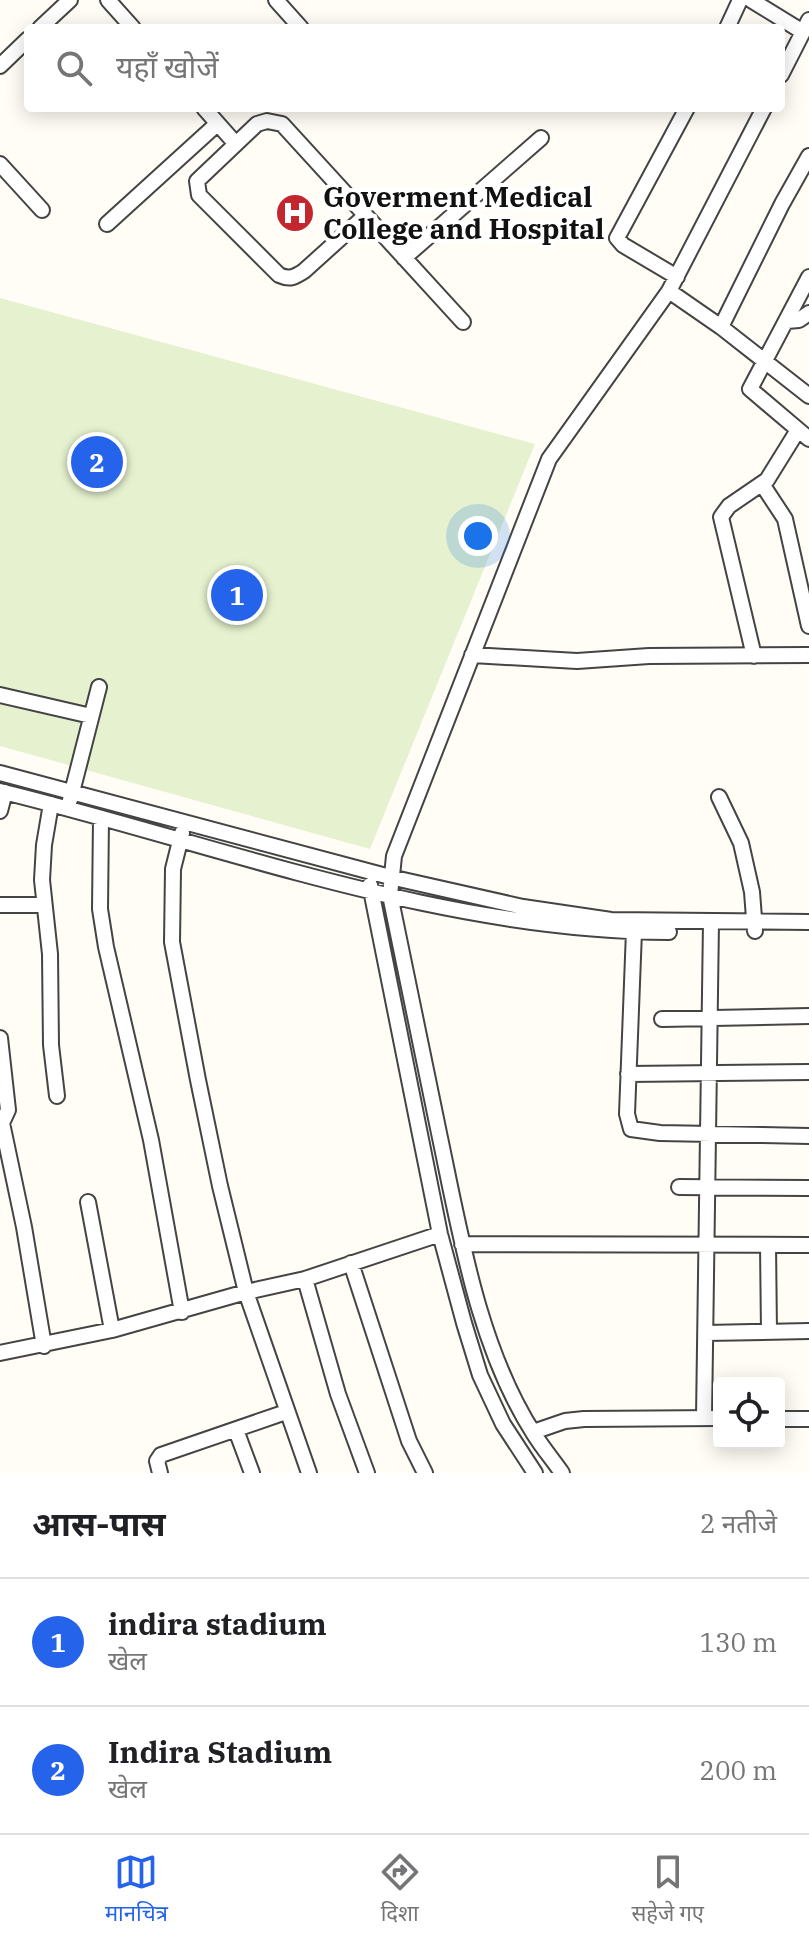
<!DOCTYPE html>
<html lang="hi">
<meta charset="utf-8">
<style>
:root{--surface:#fff;--page:#f6f6f6;--text:#202124;--muted:#757577;--line:#e0e0e0;--accent:#2563eb}
body{margin:0;font-family:"IBM Plex Serif","Noto Sans Devanagari",serif;background:var(--page);color:var(--text)}
.controls{position:absolute;right:24px;bottom:24px;display:grid;overflow:hidden;border-radius:8px;box-shadow:0 4px 20px #0003}
.controls button{width:72px;height:72px;display:grid;place-items:center;padding:0;border:0;border-bottom:2px solid var(--line);background:var(--surface);color:var(--text);font:40px sans-serif}
.you{position:absolute;left:478px;top:536px;width:28px;height:28px;margin:-20px;border:6px solid #fff;border-radius:50%;background:#1a73e8;box-shadow:0 0 0 12px #1a73e833}
.badge{display:grid;place-items:center;width:52px;height:52px;border-radius:50%;background:var(--accent);color:#fff;font-size:26px;font-weight:700}
.pin{position:absolute;translate:-50% -50%;border:4px solid #fff;box-shadow:0 2px 8px #0006}
.list{margin:0;padding:0;list-style:none}
h2{display:flex;justify-content:space-between;align-items:center;height:104px;margin:0;padding:0 32px;font-size:34px}
h2 small{font-size:26px;font-weight:400;color:var(--muted)}
.list li{display:grid;grid-template-columns:52px 1fr auto;gap:24px;align-items:center;box-sizing:border-box;height:128px;padding:0 32px;border-top:2px solid var(--line)}
.list b{display:block;font-size:30px;white-space:nowrap}
.list p{margin:0;font-size:26px;white-space:nowrap;color:var(--muted)}
.list em{font-size:26px;font-style:normal;color:var(--muted)}
.icon{flex:none;width:44px;height:44px;fill:none;stroke:currentColor;stroke-width:2;stroke-linecap:round;stroke-linejoin:round}
.map{position:relative;flex:none;width:809px;height:1473px;overflow:hidden}
.search{position:absolute;background:var(--surface);box-shadow:0 4px 20px #0003;left:24px;right:24px;top:24px;height:88px;display:flex;align-items:center;gap:20px;box-sizing:border-box;padding:0 28px;border-radius:8px;color:var(--muted);font-size:30px}
.sheet{height:360px;background:var(--surface)}
nav{display:flex;justify-content:space-around;align-items:center;box-sizing:border-box;height:112px;border-top:2px solid var(--line);background:var(--surface);font-size:22px;color:var(--muted)}
nav a{display:grid;justify-items:center;gap:4px}
nav .on{color:var(--accent)}
.map>svg:first-child{display:block}
</style>
<div class="map">
<svg width="809" height="1473" viewBox="0 0 809 1473">
<rect width="100%" height="100%" fill="#fffdf5"/>
<path fill="#e6f2cf" d="M 0,298 L 535,444 L 370,849 L 0,746 Z"/>
<g fill="none" stroke-linecap="round" stroke-linejoin="round">
<defs>
<path id="minor" d="M 108,0 L 133,28
M 276,0 L 301,28
M 751,0 L 803,32
M 40,28 L 70,0
M 727,28 L 740,0
M 0,66 L 28,39
M 781,75 L 809,20
M 204,108 L 235,143
M 0,164 L 42,210
M 365,216 L 304,271 C 295,277 290,280 279,275 L 199,195 L 197,181 L 257,124 L 267,121 L 282,124 L 463,322
M 107,224 L 217,124
M 404,258 L 541,138
M 677,277 L 623,245 L 617,238 L 687,108
M 809,277 L 750,389 L 809,439
M 669,291 L 721,327 L 809,396
M 787,321 L 799,320 L 809,313
M 721,327 L 782,204 L 809,156
M 762,484 L 785,519 L 809,626
M 472,655 L 577,661 L 649,656 L 809,655
M 754,656 L 721,517 L 729,506 L 767,480 L 798,430
M 0,695 L 91,716
M 0,773 L 390,877 L 523,907 L 611,920 L 809,922
M 0,791 C 220,845 439,931 669,932
M 719,797 L 741,843 L 752,892 L 755,931
M 70,800 L 99,687
M 51,804 L 44,845 L 42,880 L 50,954 L 51,1045 L 57,1096
M 0,811 L 5,792
M 101,818 L 100,909 L 106,947 L 151,1140 L 182,1312
M 182,833 L 173,869 L 172,942 L 198,1080 L 220,1186 L 246,1292 L 309,1473
M 370,885 L 440,1234 L 464,1323 L 480,1375 L 503,1424 L 535,1473
M 0,905 L 44,905
M 634,931 L 627,1114 L 631,1129 L 660,1133 L 809,1136
M 662,1019 L 809,1016
M 0,1038 L 8,1110 L 2,1123 L 24,1227 L 44,1346
M 628,1074 L 809,1072
M 679,1187 L 809,1188
M 88,1202 L 112,1330
M 462,1244 L 809,1245
M 768,1245 L 769,1332
M 351,1263 L 409,1441 L 425,1473
M 305,1279 L 338,1394 L 367,1473
M 706,1333 L 809,1331
M 0,1353 L 112,1330 L 246,1292 L 305,1279 L 440,1234
M 704,1418 L 711,922
M 779,1419 L 809,1419
M 236,1430 L 252,1473
M 533,1432 L 565,1421 L 584,1419 L 719,1418
M 160,1473 L 157,1461 L 161,1455 L 286,1412
M 562,1473 C 553,1460 542,1447 534,1434 C 478,1347 460,1232 439,1133 C 423,1054 406,975 390,895 L 394,856 L 549,459 L 669,291 L 764,108"/>
</defs>
<use href="#minor" stroke="#444" stroke-width="18"/>
<use href="#minor" stroke="#fff" stroke-width="14"/>
</g>
<defs>
<symbol id="hospital-disc" viewBox="-11 -11 22 22"><circle r="9.5" fill="#c4262e" stroke="#fff"/><path d="M-5-5h3v3.5h4V-5h3V5h-3V1.5h-4V5h-3Z" fill="#fff"/></symbol>
</defs>
<g fill-rule="evenodd">
<use href="#hospital-disc" x="273" y="191" width="44" height="44"/>
</g>
<g text-anchor="middle" stroke-width="8" stroke-linejoin="round" paint-order="stroke">
<g font-size="28" font-weight="bold" fill="#111" stroke="#fff" text-anchor="start">
<text x="323" y="207">Goverment Medical<tspan x="323" dy="32">College and Hospital</tspan></text>
</g>
</g>
</svg>
<div class="controls">
<button><svg class="icon" aria-label="locate" viewBox="0 0 24 24"><circle cx="12" cy="12" r="6"/><path d="M12 2v4M12 18v4M2 12h4M18 12h4"/></svg></button>
</div>
<div class="you"></div>
<div class="pin badge" style="left:237px;top:595px">1</div>
<div class="pin badge" style="left:97px;top:462px">2</div>
<div class="search"><svg class="icon" aria-label="search" viewBox="0 0 24 24"><circle cx="10" cy="10" r="6"/><path d="M15 15l6 6"/></svg>यहाँ खोजें</div>
</div>
<section class="sheet">
<h2>आस-पास<small>2 नतीजे</small></h2>
<ul class="list">
<li><span class="badge">1</span><div><b>indira stadium</b><p>खेल</p></div><em>130 m</em></li>
<li><span class="badge">2</span><div><b>Indira Stadium</b><p>खेल</p></div><em>200 m</em></li>
</ul>
</section>
<nav>
<a class="on"><svg class="icon" aria-label="map" viewBox="0 0 24 24"><path d="M3 6l6-2 6 2 6-2v14l-6 2-6-2-6 2zM9 4v14M15 6v14"/></svg>मानचित्र</a>
<a><svg class="icon" aria-label="directions" viewBox="0 0 24 24"><path d="M12 3l9 9-9 9-9-9zM9 14v-3h6M13 9l2 2-2 2"/></svg>दिशा</a>
<a><svg class="icon" aria-label="saved" viewBox="0 0 24 24"><path d="M7 4h10v16l-5-4-5 4z"/></svg>सहेजे गए</a>
</nav>
